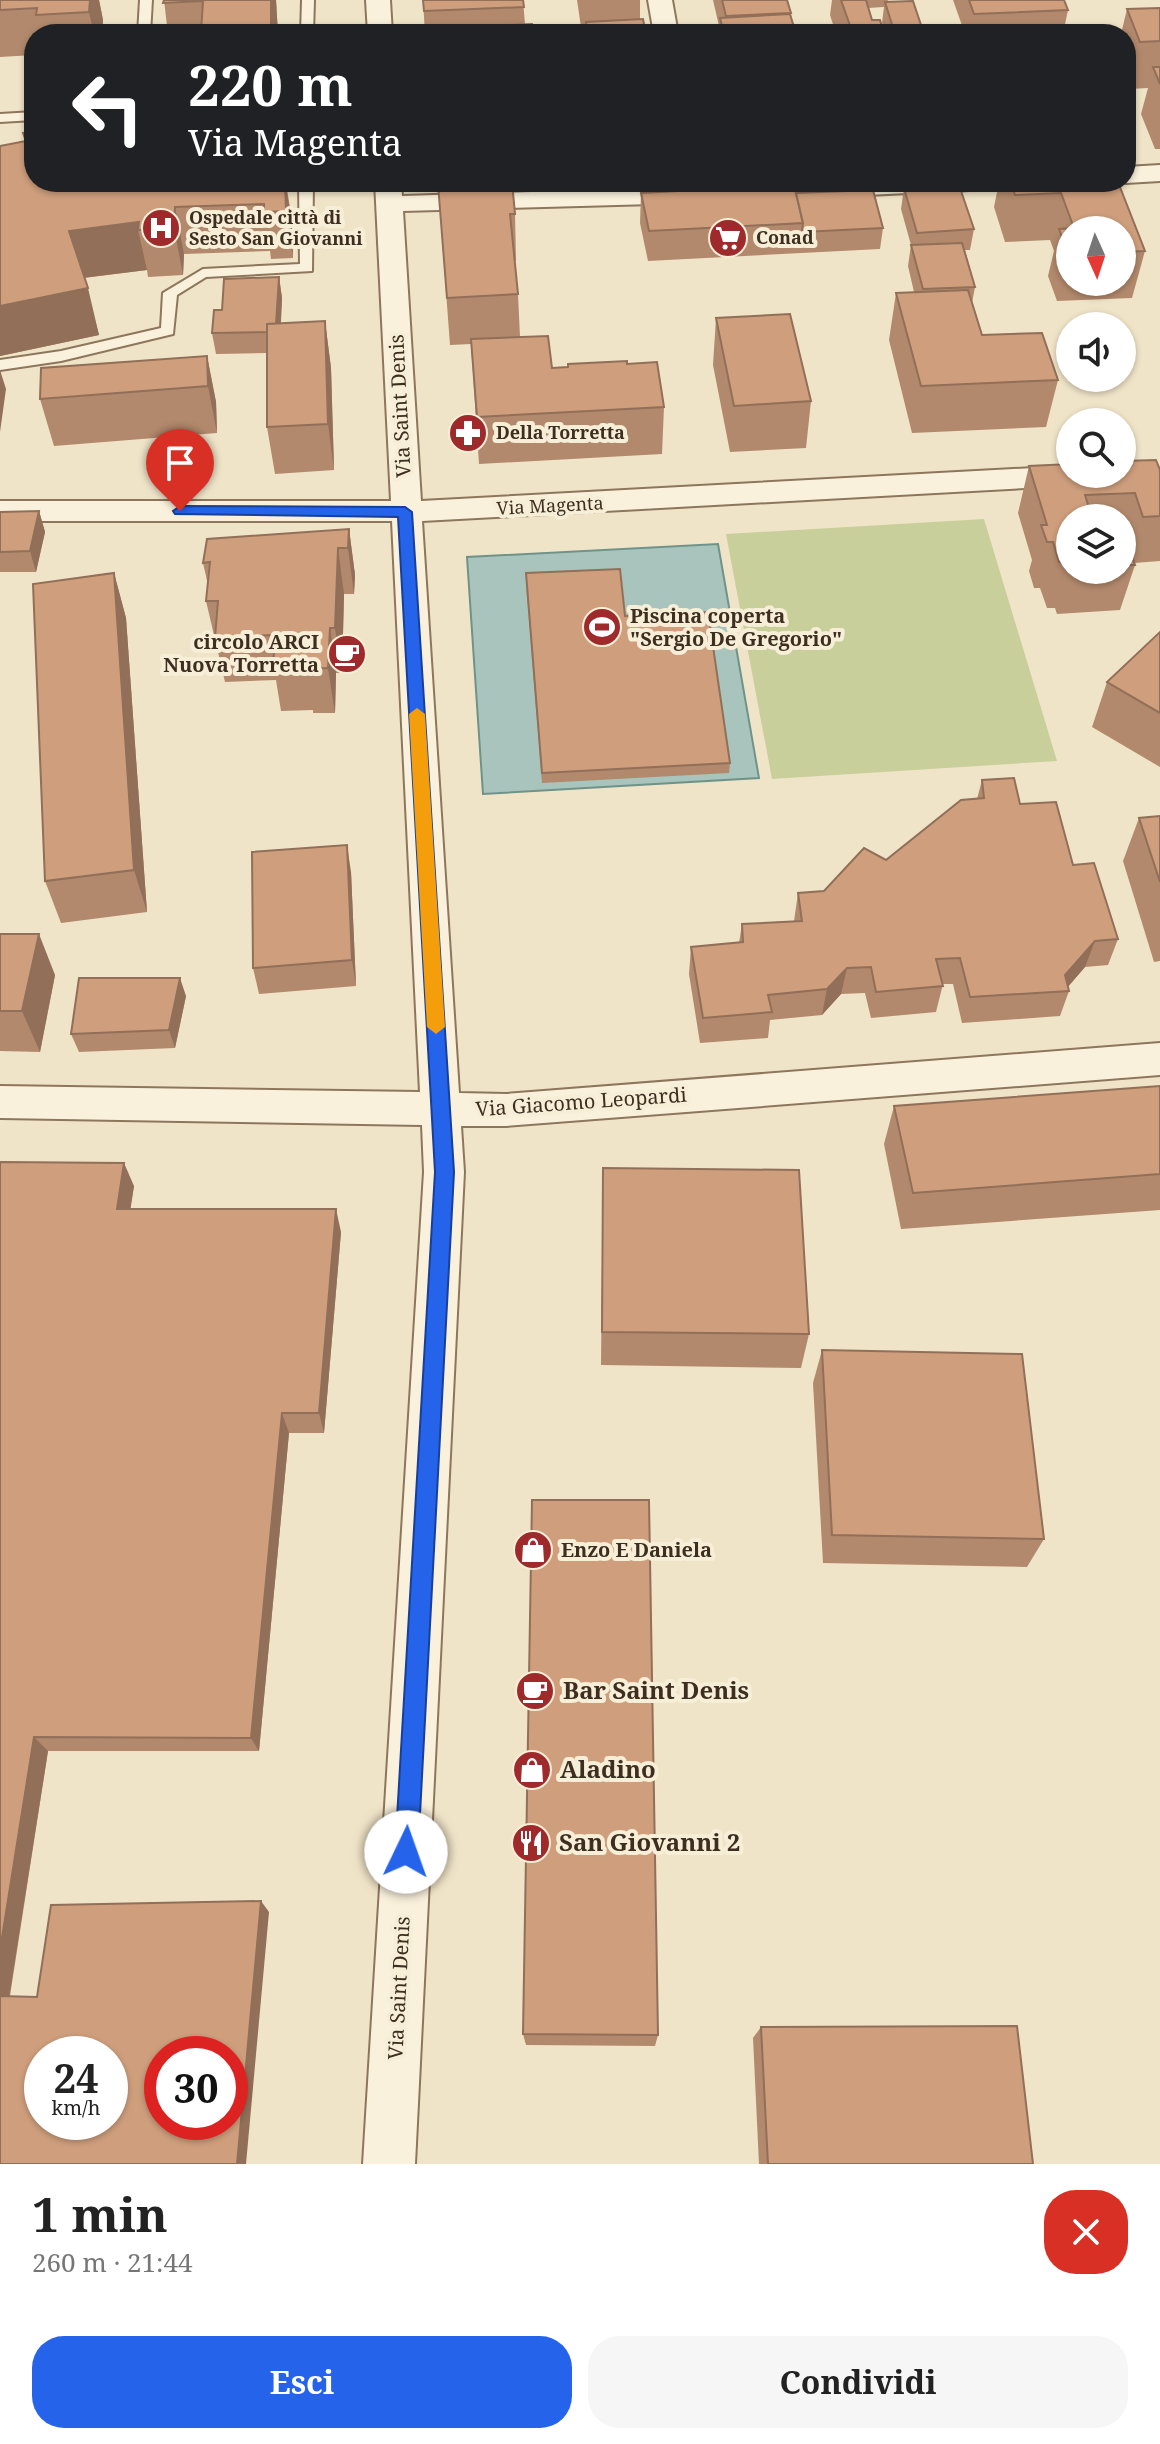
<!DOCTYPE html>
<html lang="it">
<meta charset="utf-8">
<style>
:root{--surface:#fff;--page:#f6f6f6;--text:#222;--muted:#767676;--accent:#2563eb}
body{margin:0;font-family:"Noto Serif",serif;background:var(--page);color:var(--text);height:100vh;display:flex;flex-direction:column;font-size:30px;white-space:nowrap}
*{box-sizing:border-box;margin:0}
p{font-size:26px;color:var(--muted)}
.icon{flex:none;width:44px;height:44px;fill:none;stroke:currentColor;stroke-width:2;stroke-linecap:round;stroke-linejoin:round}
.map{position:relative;height:2164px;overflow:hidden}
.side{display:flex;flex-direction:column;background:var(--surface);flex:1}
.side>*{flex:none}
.guide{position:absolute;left:24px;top:24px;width:1112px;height:168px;border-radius:32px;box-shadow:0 2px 6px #0004;background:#202124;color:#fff;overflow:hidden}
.needle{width:52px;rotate:177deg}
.fabs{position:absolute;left:1056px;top:216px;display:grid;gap:16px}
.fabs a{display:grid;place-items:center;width:80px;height:80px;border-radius:50%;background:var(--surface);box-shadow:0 2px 6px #0004;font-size:40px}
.speed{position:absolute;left:24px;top:2036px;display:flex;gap:16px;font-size:40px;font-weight:700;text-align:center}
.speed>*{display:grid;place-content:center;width:104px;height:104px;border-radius:50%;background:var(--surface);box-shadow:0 2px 6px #0004;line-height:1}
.speed small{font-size:20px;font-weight:400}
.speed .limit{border:12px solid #d22;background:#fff;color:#111}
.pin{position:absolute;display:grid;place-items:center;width:68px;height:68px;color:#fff;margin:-82px -34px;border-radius:50% 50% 50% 0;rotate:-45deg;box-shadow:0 0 8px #0007}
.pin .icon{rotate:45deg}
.me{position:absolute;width:88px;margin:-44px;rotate:3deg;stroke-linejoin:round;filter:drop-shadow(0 0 6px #0008)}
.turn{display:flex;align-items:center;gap:28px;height:168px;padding:0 32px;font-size:36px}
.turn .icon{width:104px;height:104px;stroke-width:2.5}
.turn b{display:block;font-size:56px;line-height:68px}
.round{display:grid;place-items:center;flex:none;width:84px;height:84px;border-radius:32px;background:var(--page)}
.overview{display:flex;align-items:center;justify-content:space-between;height:136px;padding:0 32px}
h1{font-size:48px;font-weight:700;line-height:60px}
.button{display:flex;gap:16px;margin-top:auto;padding:16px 32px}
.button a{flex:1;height:92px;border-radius:32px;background:var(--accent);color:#fff;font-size:32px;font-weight:700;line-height:92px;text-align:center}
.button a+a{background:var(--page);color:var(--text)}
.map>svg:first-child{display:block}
</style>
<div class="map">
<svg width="1160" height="2164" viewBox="0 0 1160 2164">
<rect width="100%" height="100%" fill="#f0e4c8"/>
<path fill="#c9cf9b" d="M984 519 1057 761 772 779 726 534Z"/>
<path fill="#a9c4bc" stroke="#6f938a" stroke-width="2" d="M718 544 759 778 483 794 467 557Z"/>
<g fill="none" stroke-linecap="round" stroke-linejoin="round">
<g stroke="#8d765c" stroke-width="4">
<g id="lane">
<path d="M140 0H152L150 34H138Z"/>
<path d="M302 0H314L313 34H301Z"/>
<path d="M34 112V120L0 122V114Z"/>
<path d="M299 182H313L312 271 206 277 177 295 173 334 61 361 0 370V360L61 351 161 328 163 293 203 269 300 264Z"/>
</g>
</g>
<g stroke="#8d765c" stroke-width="4">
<g id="street">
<path d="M366 0H390L392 34H368Z"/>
<path d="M648 0H672L678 34H654Z"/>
<path d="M1160 165V181L1126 183 1123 182H1126V167Z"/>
<path d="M375 182H401L402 196 690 187 699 189 703 195 699 201 690 203 403 211 421 501 1070 466V474H1115L1111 481 1100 484 422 521 459 1093 506 1094 1160 1043V1075L506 1126H461L464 1172 415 2164H363L424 1172 422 1125 0 1118V1086L420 1092 392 521H0V501H391Z"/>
<path d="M809 182H983L979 188 970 190 744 201 735 199 731 193 735 187 744 185Z"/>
</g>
</g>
<use href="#lane" fill="#faf1dc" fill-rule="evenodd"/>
<use href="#street" fill="#faf1dc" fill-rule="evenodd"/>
</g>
<g fill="#b2896c" fill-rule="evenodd">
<path d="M0 0H99L103 20 102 34H34V55L0 57Z"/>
<path d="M164 0H276L278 34H168Z"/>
<path d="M423 0H523L525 24 533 34H425Z"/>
<path d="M577 0H640V20L646 34H582Z"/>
<path d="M713 0H787L796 34H719V26Z"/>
<path d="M832 0H888L887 2 924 34H886L882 23 884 7 868 8 872 20 884 34H836L830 15Z"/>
<path d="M953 0H1064L1068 10 1063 34H965Z"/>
<path d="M1160 8V149H1155L1141 114 1148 88 1129 89 1126 82V34H1121L1127 9Z"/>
<path d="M34 130V182H286L292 221 293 258 271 259 270 251 184 254 183 275 148 277 147 270 84 278 99 335 0 356V146L25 141 23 133Z"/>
<path d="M999 182H1118L1145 251 1132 298 1057 301 1048 276 1054 251 1050 240 1005 242 994 207ZM1070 230H1122V282H1070Z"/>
<path d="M438 184 515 214 516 261H515L518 294 520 337 552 368 627 364 664 407 662 454 479 464 471 344 450 345Z"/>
<path d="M904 188 974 229 970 250H965L975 287 972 303 982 335 1058 380 1046 427 912 433 889 340 896 293 914 292 908 266 911 245 901 209Z"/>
<path d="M641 193H796L883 228 880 249 648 261 640 223Z"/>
<path d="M279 277 282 298 281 323 325 321 331 368 334 470 275 474 267 427V353L216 354 212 333 222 310Z"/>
<path d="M716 318 811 401 806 448 730 452 713 365Z"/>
<path d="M207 356 216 402 217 433 54 446 40 399Z"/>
<path d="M1029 466 1160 470V561L1134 563 1135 565 1120 610 1057 614 1055 608H1047L1040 588H1034L1029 571 1032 560 1018 513ZM1070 518H1122V570H1070Z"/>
<path d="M39 511 45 532 36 572H0V512Z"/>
<path d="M349 529 355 575 354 594H344L342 673H336L335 713H313V710L281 711 276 680 225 682 206 601 208 585 203 563Z"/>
<path d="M114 573 126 618 147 912 61 923 45 881Z"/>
<path d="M526 584 625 616 730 763 729 773 542 783Z"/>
<path d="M1160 632V767L1092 727 1107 682Z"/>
<path d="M982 780 1020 804 1073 865 1118 939 1108 965 1085 967 1068 987 1069 991 1060 1016 962 1023 953 984H943L936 1012 871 1018 865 993 841 994 822 1015 770 1020 768 1038 700 1043 689 974 691 947 739 943 742 924 794 921 798 893 824 891 886 860 977 799Z"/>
<path d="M1160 816V961L1154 962 1123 861 1139 818Z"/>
<path d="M351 872 356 986 259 994 253 968Z"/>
<path d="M0 934 55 975 40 1052 0 1051Z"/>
<path d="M186 996 175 1048 79 1052 71 1034Z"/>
<path d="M1160 1086V1210L901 1229 884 1144 894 1106Z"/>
<path d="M0 1162 134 1186 130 1209 341 1232 324 1433H289L259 1751H48L10 1996 37 1997 269 1912 0 2164Z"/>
<path d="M603 1168 809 1334 801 1368 601 1365Z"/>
<path d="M822 1350 1044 1539 1027 1567 823 1563 813 1383Z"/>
<path d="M761 2027 1033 2164H759L753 2038Z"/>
<path d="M523 2034 658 2035 655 2046 526 2045Z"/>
</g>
<g fill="#916f58">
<path d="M90 0H99L103 20 102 34H94L89 12Z"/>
<path d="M271 0H276L278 34H271Z"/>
<path d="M285 182 292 221 293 258 286 211Z"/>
<path d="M175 207 184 254 183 275 174 228Z"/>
<path d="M139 222 138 230 147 270 81 278 69 231Z"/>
<path d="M279 277 282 298 279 352 276 331Z"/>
<path d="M88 288 99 335 0 356V306Z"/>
<path d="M325 321 331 368 334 470 328 424Z"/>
<path d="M207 356 216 402 217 433 208 386Z"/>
<path d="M0 370 6 389 0 432Z"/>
<path d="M39 511 45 532 36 572 30 551Z"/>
<path d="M349 529 355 575 354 594 348 548Z"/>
<path d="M338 548 344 594 342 673 335 628Z"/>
<path d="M114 573 126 618 147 912 134 870Z"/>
<path d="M330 628 336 673 335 713 328 668Z"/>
<path d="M347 845 351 872 356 986 352 960Z"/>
<path d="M39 934 55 975 40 1052 22 1011Z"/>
<path d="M1095 941 1085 967 1064 991 1065 975Z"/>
<path d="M847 968 841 994 822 1015 827 989Z"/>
<path d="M180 978 186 996 175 1048 169 1030Z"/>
<path d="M124 1163 134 1186 127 1232 117 1209Z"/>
<path d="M336 1209 341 1232 324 1433 319 1413Z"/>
<path d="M282 1413 289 1433 259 1751 251 1738Z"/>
<path d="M34 1737 48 1751 8 2004 0 1999V1950Z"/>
<path d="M261 1901 269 1912 246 2164H237Z"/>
</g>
<g fill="#cf9f7d" stroke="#916f58" stroke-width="2" fill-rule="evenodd">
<path d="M0 0H90L89 12 36 15 37 8 0 10Z"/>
<path d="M164 0H271V34H168L201 32 203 1 163 3Z"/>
<path d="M423 0H523L524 7 424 11Z"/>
<path d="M722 0H787L791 13 726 16Z"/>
<path d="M841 0H866L872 20H880L884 34H853Z"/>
<path d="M969 0H1064L1068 10 974 14Z"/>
<path d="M913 1 924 34H895L885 2Z"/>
<path d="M1160 8V41L1140 42 1127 9Z"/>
<path d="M790 14 796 34H724L720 18Z"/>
<path d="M643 19 646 34H588L586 22Z"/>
<path d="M532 24 533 34H430V28Z"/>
<path d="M1153 67H1160V84Z"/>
<path d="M34 130V182H285L286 211 264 212V204L175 207 174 228 138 230 139 222 69 231 88 288 0 306V146L26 141 23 133Z"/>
<path d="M471 182H512L515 214H510L518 294 447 298 438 184Z"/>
<path d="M1011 182H1118L1145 251 1122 252V230H1070V254H1068L1059 229 1074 228 1061 193 1015 195Z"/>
<path d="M794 185 803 223 649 231 641 193Z"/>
<path d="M959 185 974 229 917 233 904 188Z"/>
<path d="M873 190 883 228 802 232 803 223 796 193Z"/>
<path d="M962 243 975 287 923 289 911 245Z"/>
<path d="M279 277 276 324H267V332L212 333 214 310H222L224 279Z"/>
<path d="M968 290 982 335 1042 333 1058 380 921 386 896 293Z"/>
<path d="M790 314 811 401 734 406 716 318Z"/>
<path d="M325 321 328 424 267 427V324Z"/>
<path d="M548 336 552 368 568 367V364L627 361V364L657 362 664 407 477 417 471 339Z"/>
<path d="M207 356 208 386 40 399 41 368Z"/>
<path d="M1156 460 1160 470V516L1143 517 1135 493 1085 495 1092 518H1070V567L1068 562H1059L1053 542H1047L1041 525H1047L1029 466 1070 464V474H1122V461Z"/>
<path d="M39 511 30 551 0 552V512Z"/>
<path d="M349 529 348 548H338L335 628H330L328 668 306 669V665L273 666 275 635 215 637 218 601H206L210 562 203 563 207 539Z"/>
<path d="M1122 534H1124L1135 565H1122Z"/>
<path d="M620 569 625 616 708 612 730 763 542 773 526 573Z"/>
<path d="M114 573 134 870 45 881 33 584Z"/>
<path d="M1160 632V713L1107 682Z"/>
<path d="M1014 778 1020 804 1056 802 1073 865 1094 863 1118 939 1095 941 1065 975 1069 991 970 997 960 958 936 959 943 986 876 992 871 967 847 968 827 989 768 995 772 1012 703 1018 691 947 743 942 742 924 802 921 798 893 824 891 864 848 886 860 961 800 984 798 982 780Z"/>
<path d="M1160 816V882L1139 818Z"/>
<path d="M347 845 352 960 253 968 252 852Z"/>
<path d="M0 934H39L22 1011H0Z"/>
<path d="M79 978H180L169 1030 71 1034Z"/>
<path d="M1160 1086V1174L913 1193 894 1106Z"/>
<path d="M0 1162 124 1163 117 1209H336L319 1413H282L251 1738 34 1737 0 1950Z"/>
<path d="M603 1168 799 1170 809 1334 602 1332Z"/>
<path d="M822 1350 1022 1354 1044 1539 832 1535Z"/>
<path d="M532 1500H649L658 2035 523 2034Z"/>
<path d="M261 1901 237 2164H0V1996L37 1997 51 1905ZM42 2054H110V2122H42ZM162 2054H230V2122H162Z"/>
<path d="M1017 2026 1033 2164H768L761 2027Z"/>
</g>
<path fill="#2563eb" stroke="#184099" stroke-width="2" d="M180 506 405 507 412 512 454 1172 418 1852 415 1860 406 1863 398 1860 395 1852 435 1172 398 517 175 514 173 511Z"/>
<path fill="#f59e0b" d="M417 708 425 714 445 1027 436 1034 427 1027 409 714Z"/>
<defs>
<g id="hospital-disc" transform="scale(2)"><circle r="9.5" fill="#9e2a2b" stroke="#f7eed8"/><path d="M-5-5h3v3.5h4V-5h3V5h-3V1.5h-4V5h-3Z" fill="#fff"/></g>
<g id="supermarket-disc" transform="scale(2)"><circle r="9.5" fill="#9e2a2b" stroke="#f7eed8"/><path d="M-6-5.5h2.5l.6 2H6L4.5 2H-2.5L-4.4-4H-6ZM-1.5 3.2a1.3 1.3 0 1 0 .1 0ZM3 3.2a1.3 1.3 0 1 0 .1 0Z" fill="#fff"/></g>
<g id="pharmacy-disc" transform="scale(2)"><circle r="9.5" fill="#9e2a2b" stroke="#f7eed8"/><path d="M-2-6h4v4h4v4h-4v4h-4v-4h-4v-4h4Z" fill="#fff"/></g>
<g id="stadium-disc" transform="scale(2)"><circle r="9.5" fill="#9e2a2b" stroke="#f7eed8"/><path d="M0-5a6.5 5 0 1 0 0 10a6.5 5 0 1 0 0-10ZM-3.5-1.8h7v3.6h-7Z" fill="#fff"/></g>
<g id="cafe-disc" transform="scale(2)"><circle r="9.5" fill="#9e2a2b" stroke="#f7eed8"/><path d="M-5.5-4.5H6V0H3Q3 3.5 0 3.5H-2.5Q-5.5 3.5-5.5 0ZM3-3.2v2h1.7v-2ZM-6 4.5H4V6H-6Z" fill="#fff"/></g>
<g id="shop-disc" transform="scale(2)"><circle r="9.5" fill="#9e2a2b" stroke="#f7eed8"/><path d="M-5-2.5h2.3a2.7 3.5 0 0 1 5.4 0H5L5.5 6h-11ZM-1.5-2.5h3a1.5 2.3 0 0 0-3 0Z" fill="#fff"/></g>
<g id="restaurant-disc" transform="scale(2)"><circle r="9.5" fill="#9e2a2b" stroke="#f7eed8"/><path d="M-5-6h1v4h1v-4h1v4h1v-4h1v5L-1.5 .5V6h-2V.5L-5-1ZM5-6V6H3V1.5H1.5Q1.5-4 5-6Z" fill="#fff"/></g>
</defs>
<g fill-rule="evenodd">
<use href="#hospital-disc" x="161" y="228"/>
<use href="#supermarket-disc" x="728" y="238"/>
<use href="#pharmacy-disc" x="468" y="433"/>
<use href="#stadium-disc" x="602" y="627"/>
<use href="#cafe-disc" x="347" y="654"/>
<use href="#shop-disc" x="533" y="1550"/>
<use href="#cafe-disc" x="535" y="1691"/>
<use href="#shop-disc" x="532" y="1770"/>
<use href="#restaurant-disc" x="531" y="1843"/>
</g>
<g text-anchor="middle" stroke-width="8" stroke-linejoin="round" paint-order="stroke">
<g font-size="18" font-weight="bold" fill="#3d2e20" stroke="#f7eed8" text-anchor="start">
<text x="189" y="224">Ospedale città di<tspan x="189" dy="21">Sesto San Giovanni</tspan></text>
<text x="756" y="244">Conad</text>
<text x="496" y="439">Della Torretta</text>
</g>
<g font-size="18" fill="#3d2e20" stroke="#f7eed8">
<text transform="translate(550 506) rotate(-3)" y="6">Via Magenta</text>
</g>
<g font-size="20" fill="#3d2e20" stroke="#f7eed8">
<text transform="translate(400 406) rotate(-93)" y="7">Via Saint Denis</text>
<text transform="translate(581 1102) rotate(-4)" y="7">Via Giacomo Leopardi</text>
<text transform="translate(399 1988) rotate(-87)" y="7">Via Saint Denis</text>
</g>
<g font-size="20" font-weight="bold" fill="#3d2e20" stroke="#f7eed8" text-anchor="start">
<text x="630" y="623">Piscina coperta<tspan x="630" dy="23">"Sergio De Gregorio"</tspan></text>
<text x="319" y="649" text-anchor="end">circolo ARCI<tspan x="319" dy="23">Nuova Torretta</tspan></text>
<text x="561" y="1557">Enzo E Daniela</text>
</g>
<g font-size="24" font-weight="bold" fill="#3d2e20" stroke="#f7eed8" text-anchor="start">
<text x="563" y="1699">Bar Saint Denis</text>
<text x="560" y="1778">Aladino</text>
<text x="559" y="1851">San Giovanni 2</text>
</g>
</g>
</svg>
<div class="fabs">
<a><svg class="needle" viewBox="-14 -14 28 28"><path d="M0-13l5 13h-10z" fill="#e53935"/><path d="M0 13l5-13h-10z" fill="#767676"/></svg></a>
<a><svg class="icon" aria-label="sound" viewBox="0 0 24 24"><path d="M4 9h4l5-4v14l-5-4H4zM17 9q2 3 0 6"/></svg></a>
<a><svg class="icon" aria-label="search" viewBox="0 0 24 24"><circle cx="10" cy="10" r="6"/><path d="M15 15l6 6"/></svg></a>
<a><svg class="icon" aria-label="layers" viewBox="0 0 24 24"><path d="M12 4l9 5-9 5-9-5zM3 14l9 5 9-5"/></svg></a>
</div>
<div class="speed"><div>24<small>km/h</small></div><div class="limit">30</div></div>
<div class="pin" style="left:180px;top:511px;background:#d93025"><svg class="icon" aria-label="arrive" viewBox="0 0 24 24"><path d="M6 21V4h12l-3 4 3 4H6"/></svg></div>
<svg class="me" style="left:406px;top:1852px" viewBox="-20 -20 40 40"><circle r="19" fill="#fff"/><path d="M0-13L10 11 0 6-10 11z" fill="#2563eb"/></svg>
<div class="guide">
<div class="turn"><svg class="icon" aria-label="left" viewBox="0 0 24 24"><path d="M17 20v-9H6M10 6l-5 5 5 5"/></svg><div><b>220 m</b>Via Magenta</div></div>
</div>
</div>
<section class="side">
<div class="overview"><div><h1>1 min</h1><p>260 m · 21:44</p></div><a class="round" style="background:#d93025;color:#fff"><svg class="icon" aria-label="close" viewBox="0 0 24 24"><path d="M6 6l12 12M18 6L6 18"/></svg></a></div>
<div class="button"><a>Esci</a><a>Condividi</a></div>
</section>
